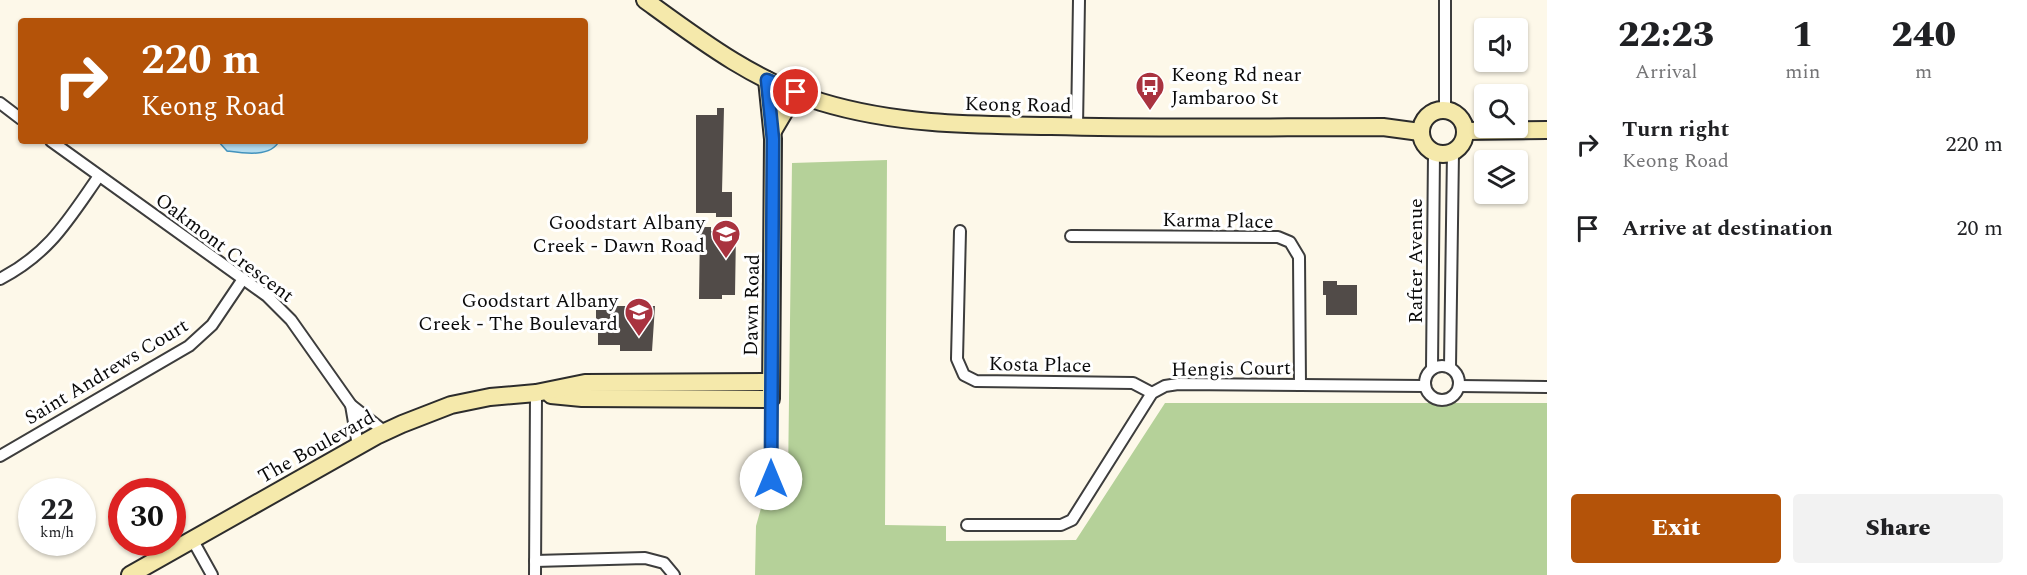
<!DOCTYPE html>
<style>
:root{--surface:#fff;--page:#f2f2f2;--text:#202124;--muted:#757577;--accent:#b45309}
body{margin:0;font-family:Spectral,serif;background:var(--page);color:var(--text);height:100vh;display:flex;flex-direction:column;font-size:22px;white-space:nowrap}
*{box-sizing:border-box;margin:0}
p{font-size:20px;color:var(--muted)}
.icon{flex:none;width:33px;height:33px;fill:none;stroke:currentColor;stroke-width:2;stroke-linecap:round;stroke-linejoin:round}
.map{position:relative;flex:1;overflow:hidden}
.side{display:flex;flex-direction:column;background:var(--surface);width:480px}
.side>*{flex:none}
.hud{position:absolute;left:18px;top:18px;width:570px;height:126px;border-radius:6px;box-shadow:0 2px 4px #0004;background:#b45309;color:#fff;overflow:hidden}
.controls{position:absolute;left:1474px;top:18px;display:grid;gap:12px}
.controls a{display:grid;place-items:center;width:54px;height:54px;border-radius:6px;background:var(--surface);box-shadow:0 2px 4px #0004;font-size:30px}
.speed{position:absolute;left:18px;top:478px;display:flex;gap:12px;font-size:30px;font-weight:700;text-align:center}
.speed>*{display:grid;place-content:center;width:78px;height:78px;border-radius:50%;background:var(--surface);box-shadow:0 2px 4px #0004;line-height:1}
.speed small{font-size:15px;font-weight:400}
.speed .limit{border:9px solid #d22;background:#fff;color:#111}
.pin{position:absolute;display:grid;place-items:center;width:51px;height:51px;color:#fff;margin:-26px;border:3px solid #fff;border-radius:50%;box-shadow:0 2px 6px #0007}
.me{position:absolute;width:66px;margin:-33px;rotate:0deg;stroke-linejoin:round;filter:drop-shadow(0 0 4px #0008)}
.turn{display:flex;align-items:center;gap:21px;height:126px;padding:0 24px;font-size:27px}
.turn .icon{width:78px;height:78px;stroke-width:2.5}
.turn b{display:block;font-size:42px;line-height:51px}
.eta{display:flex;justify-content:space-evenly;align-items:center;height:102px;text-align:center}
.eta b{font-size:36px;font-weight:800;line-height:42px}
.cta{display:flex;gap:12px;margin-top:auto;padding:12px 24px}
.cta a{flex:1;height:69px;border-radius:6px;background:var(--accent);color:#fff;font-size:24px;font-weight:800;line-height:69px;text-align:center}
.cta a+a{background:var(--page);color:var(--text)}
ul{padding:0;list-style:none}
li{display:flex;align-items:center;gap:18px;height:84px;padding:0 24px}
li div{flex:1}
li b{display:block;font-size:22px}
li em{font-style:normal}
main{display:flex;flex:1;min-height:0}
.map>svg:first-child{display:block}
</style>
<main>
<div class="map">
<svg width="1547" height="575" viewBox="0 0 1547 575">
<rect width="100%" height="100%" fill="#fdf8e9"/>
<path fill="#b5d199" d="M887 160 885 525 946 526V541L1076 540 1165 403H1547V575H755L756 526 765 494 786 485 788 479 792 163Z"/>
<path fill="#b4dcee" stroke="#4393bd" stroke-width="1.5" d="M218 141H279C271 158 242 153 227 151Z"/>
<g fill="#514b48">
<path d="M717 108H724L722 192H732V217H716V213H696V115H717Z"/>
<path d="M700 227H711V231H736L735 295H722V299H699Z"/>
<path d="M1323 281H1337V285H1357V315H1326V295H1323Z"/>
<path d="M596 306H655L652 351H620V345H598V329H596Z"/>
</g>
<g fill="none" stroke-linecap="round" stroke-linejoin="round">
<g stroke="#3d3d3d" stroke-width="14">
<g id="street">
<path d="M0 103 21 119"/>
<path d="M1445 110V0"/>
<path d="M1077 127 1079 0"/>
<path d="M51 141 267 296 291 320 351 405 385 432"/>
<path d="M960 231 957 359 964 375 976 381 1133 383 1152 393"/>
<path d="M1071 236 1278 237 1290 242 1299 257 1300 385"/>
<path d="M0 279C50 253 68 220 99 176"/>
<circle cx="1442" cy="383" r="17"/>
<path d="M1450 367 1453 152"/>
<path d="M1432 369 1434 153"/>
<path d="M1459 386 1547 387"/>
<path d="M351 405 358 446"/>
<path d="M0 456 189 346 212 325 243 279"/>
<path d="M771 479V399"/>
<path d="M967 525H1061L1072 520 1152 393 1165 386 1178 384 1424 386"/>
<path d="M192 539 212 575"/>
<path d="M535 561 645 558 664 563 674 575"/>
<path d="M535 575 536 393"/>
</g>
</g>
<g stroke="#2c2c2c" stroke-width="20">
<g id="secondary">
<path d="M645 0C700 40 754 81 821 102 897 125 972 125 1051 126 1161 129 1272 127 1383 127L1420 132"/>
<circle cx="1443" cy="132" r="22"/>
<path d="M773 131 796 92"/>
<path d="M1465 131 1547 130"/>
<path d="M551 395 582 398 771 399 773 139 767 80"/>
<path d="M130 575 376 436 402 424 451 405 490 397 536 393 585 383 771 382"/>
</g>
</g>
<use href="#street" stroke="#fff" stroke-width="10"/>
<use href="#secondary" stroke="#f5e9ab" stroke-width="16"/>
</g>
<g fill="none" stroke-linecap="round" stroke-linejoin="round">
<g stroke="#114b97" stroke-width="15">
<path id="route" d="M771 479 773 139 767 80 796 92"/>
</g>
<use href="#route" stroke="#1a73e8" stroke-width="10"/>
</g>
<defs>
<g id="bus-pin" transform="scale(1.5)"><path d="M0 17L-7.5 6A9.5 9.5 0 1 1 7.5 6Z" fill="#a9333f" stroke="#fff"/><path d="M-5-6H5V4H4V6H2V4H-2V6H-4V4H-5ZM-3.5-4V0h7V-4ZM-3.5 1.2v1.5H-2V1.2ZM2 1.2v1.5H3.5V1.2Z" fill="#fff"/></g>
<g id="school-pin" transform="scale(1.5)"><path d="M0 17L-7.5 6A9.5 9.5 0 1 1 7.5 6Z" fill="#a9333f" stroke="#fff"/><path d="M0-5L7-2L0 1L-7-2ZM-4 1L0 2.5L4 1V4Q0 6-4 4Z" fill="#fff"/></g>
</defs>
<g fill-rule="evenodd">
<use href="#bus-pin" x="1150" y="86"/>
<use href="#school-pin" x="726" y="234"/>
<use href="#school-pin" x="639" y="312"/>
</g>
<g text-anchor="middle" stroke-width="6" stroke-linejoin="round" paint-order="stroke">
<g font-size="20" fill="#0a0a0a" stroke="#fff" text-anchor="end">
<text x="1171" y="81" text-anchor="start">Keong Rd near<tspan x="1171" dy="23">Jambaroo St</tspan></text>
<text x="705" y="229">Goodstart Albany<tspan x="705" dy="23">Creek - Dawn Road</tspan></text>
<text x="618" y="307">Goodstart Albany<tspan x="618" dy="23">Creek - The Boulevard</tspan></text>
</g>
<g font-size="20" fill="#0a0a0a" stroke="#fff">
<text transform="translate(1018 104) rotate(1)" y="7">Keong Road</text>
<text transform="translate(1218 220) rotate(1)" y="7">Karma Place</text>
<text transform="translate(225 247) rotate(37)" y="7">Oakmont Crescent</text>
<text transform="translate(1415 261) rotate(-90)" y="7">Rafter Avenue</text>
<text transform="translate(751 305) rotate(-89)" y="7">Dawn Road</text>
<text transform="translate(1040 364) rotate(1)" y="7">Kosta Place</text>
<text transform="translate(1231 368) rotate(-1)" y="7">Hengis Court</text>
<text transform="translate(106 371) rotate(-31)" y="7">Saint Andrews Court</text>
<text transform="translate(316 446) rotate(-29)" y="7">The Boulevard</text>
</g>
</g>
</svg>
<div class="controls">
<a><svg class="icon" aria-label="sound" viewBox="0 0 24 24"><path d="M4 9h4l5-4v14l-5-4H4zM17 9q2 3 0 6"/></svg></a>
<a><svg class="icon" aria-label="search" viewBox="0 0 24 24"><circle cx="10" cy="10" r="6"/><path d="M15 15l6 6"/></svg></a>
<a><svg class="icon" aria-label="layers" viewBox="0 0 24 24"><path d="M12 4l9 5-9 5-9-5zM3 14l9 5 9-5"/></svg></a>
</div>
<div class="speed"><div>22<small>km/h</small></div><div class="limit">30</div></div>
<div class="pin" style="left:796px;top:92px;background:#d93025"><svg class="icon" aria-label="arrive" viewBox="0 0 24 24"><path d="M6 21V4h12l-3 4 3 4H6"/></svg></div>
<svg class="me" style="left:771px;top:479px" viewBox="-20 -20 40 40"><circle r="19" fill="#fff"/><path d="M0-13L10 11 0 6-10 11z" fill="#1a73e8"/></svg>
<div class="hud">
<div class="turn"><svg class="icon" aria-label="right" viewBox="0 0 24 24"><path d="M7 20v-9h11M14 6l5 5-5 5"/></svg><div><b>220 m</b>Keong Road</div></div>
</div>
</div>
<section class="side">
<div class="eta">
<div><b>22:23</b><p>Arrival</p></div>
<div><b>1</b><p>min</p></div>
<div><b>240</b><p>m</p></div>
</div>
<ul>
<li><svg class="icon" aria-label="right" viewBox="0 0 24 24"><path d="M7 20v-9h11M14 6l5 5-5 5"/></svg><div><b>Turn right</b><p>Keong Road</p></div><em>220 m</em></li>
<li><svg class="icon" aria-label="arrive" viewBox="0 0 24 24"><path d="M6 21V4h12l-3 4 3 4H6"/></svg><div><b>Arrive at destination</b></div><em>20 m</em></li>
</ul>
<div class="cta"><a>Exit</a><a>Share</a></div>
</section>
</main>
